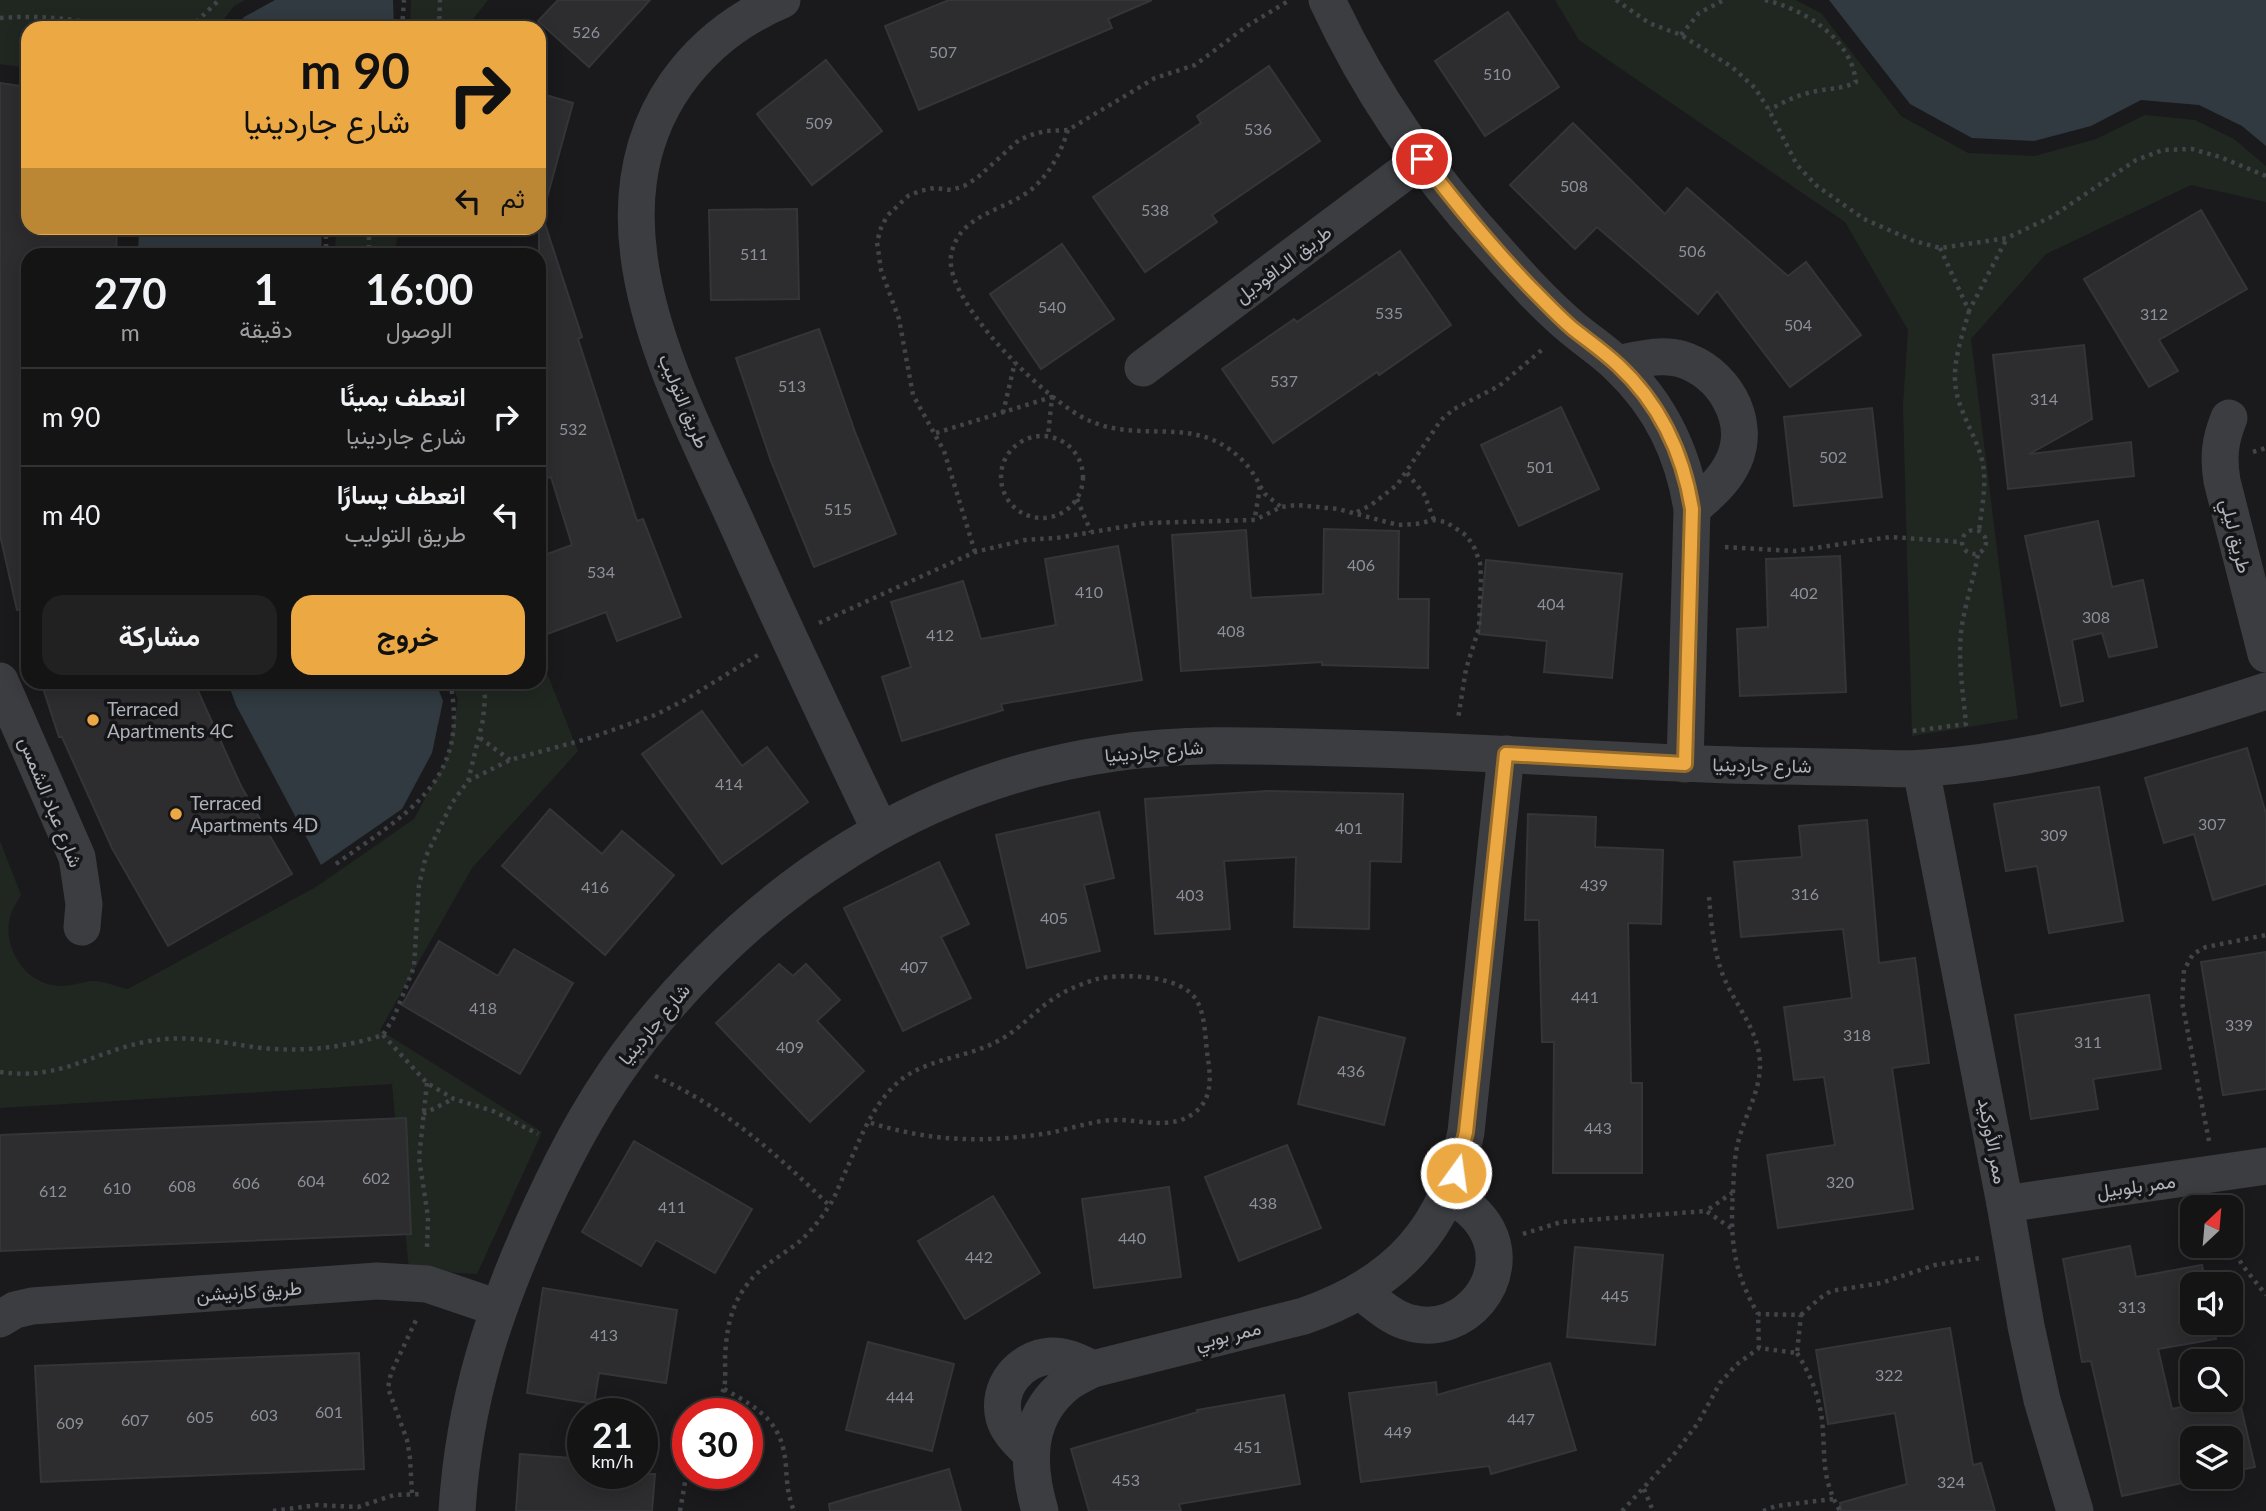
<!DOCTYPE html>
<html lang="ar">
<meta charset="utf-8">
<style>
:root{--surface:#141415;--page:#212122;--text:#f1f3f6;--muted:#9d9ea0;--line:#333334;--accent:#eca943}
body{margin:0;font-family:Lato,Vazirmatn,sans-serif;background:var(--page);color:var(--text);direction:rtl;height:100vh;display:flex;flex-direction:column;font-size:26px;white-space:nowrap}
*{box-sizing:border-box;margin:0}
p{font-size:23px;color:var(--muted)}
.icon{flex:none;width:38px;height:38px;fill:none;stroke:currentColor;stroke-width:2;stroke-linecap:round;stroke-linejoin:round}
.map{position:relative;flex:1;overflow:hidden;direction:ltr}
.sheet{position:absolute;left:21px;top:248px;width:525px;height:441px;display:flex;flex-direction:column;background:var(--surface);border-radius:21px;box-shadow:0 4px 18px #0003,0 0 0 2px var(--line);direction:rtl}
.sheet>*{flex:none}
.guide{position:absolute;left:21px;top:21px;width:525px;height:214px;border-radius:21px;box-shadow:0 4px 18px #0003,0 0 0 2px var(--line);direction:rtl;background:#eca943;color:#111;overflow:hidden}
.needle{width:46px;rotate:26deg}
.fabs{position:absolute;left:2180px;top:1195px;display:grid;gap:14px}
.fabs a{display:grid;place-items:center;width:63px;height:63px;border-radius:14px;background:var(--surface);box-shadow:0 4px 18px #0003,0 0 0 2px var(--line);font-size:35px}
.speed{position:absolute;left:567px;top:1398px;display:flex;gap:14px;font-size:35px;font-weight:700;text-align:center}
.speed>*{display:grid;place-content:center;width:91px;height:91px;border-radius:50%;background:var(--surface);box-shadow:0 4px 18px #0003,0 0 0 2px var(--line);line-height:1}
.speed small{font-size:18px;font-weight:400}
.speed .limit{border:10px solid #d22;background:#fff;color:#111}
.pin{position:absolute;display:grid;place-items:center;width:60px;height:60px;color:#fff;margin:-30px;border:4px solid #fff;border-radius:50%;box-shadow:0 2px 7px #0007}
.me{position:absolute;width:77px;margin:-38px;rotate:14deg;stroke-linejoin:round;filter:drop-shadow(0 0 5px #0008)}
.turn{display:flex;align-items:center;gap:24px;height:147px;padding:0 21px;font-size:32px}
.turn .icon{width:91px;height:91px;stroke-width:2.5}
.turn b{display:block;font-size:49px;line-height:60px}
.then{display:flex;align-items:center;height:66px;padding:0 21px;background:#0003;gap:14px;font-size:26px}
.eta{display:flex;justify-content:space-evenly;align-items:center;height:119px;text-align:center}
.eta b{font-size:42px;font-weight:700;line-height:49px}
.action{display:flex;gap:14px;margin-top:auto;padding:14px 21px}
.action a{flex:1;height:80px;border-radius:21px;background:var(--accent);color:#111;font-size:28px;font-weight:700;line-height:80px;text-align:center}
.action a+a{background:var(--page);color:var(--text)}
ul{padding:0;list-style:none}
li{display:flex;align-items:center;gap:21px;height:98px;padding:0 21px;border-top:2px solid var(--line)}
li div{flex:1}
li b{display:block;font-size:26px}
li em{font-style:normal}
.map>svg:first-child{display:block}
</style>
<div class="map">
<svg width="2266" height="1511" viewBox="0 0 2266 1511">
<rect width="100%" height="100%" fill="#1a1a1c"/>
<g fill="#202721">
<path d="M0 0H245L234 6 217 28H28V68L0 64Z"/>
<path d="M411 0H488L466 28H410Z"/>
<path d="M1555 0H1795L1821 13 1901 116 1968 153 2035 156 2096 139 2145 115 2195 120 2234 139 2266 166V202L2191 185 2046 254 1971 339 2018 719 1912 736 1903 405 1908 330 1845 222 1579 40Z"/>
<path d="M336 228H399L394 255H335Z"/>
<path d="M539 653 578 751 472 868 380 1030 542 1132 477 1274 409 1270 392 1084 0 1108V841L21 895C18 901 13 907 11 914 1 943 22 981 53 985 68 988 77 983 91 981 102 980 117 987 128 989L316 887 414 819 447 758 458 700 452 683 539 682Z"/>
</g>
<g fill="#303a40">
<path d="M275 0H393L394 28H236L244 17Z"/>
<path d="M1829 0H2266V146L2242 126 2199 105 2141 100 2091 126 2034 141 1972 138 1910 104Z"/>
<path d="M139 228H322L321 255H138Z"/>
<path d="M228 683H436L443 701 432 753 402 809 321 865 236 705Z"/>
</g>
<g fill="#2d2d30" stroke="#343538" stroke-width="2">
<path d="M558 0H650L589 67 538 21Z"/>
<path d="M949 0H1152L1108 19 1112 28 919 110 885 26Z"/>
<path d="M1508 12 1559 87 1485 136 1435 61Z"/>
<path d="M826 60 882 131 812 185 757 114Z"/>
<path d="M1269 66 1320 141 1212 215 1217 222 1145 272 1093 197 1201 123 1197 116Z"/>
<path d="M0 83 28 87V228H117L116 256H28V609L17 610 0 535Z"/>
<path d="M539 93 573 103 547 198 539 197Z"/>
<path d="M1573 123 1665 214 1687 188 1788 276 1806 262 1861 335 1790 387 1717 291 1698 314 1597 227 1575 249 1510 185Z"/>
<path d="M797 209 799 299 711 300 709 210Z"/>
<path d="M2201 210 2247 289 2159 340 2178 371 2149 387 2084 279Z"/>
<path d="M544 221 582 337 578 339 637 521 643 519 681 617 617 641 606 612 539 637V557L572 545 551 477 539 480V222Z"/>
<path d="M1062 244 1114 319 1041 369 990 294Z"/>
<path d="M1400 251 1451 325 1379 375 1377 372 1273 443 1222 369 1294 319 1297 322Z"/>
<path d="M819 329 855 432 896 534 814 567 771 461 736 358Z"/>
<path d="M2084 345 2092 419 2029 454 2131 442 2134 476 2008 489 1993 355Z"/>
<path d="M1561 407 1599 489 1519 526 1481 445Z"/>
<path d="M1872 408 1882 497 1794 506 1784 417Z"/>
<path d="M2098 521 2112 587 2143 580 2157 647 2109 657 2102 633 2072 640 2083 701 2061 706 2025 536Z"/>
<path d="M1324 529 1399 531 1398 599H1429L1428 668 1322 665V662L1181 671 1172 535 1246 530 1251 598 1323 594Z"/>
<path d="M1118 546 1142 680 1001 704 1003 710 902 741 882 677 911 667 891 602 963 581 981 639 1056 625 1045 559Z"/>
<path d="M1840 556 1846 692 1740 696 1737 629 1768 627 1766 559Z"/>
<path d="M1486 560 1622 574 1612 678 1544 672 1547 641 1479 634Z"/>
<path d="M41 682H194L241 786 292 874 168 946 112 848 62 737H59Z"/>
<path d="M702 711 742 766 767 747 808 802 722 864 642 754Z"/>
<path d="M2247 748 2266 814V884L2213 900 2194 834 2164 843 2145 778Z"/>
<path d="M2099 787 2123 921 2049 933 2037 866 2006 871 1994 804Z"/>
<path d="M1267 791 1403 794 1401 862 1370 861 1369 929 1294 927 1296 857 1224 861 1230 929 1155 934 1145 799Z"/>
<path d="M550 809 602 854 622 831 674 875 605 955 502 866Z"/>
<path d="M1099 812 1114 878 1084 885 1100 951 1027 968 996 835Z"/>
<path d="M1528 814 1596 817 1595 847 1663 850 1661 924 1628 923 1631 1083H1642V1173H1553L1554 1042H1542L1539 920H1525Z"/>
<path d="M1867 820 1879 963 1915 958 1929 1063 1892 1068 1913 1209 1778 1228 1767 1155 1835 1145 1824 1077 1794 1080 1784 1007 1852 998 1843 929 1741 937 1734 862 1802 857 1799 826Z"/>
<path d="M939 862 969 924 941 937 971 998 903 1031 844 908Z"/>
<path d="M439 941 498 976 514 949 573 983 520 1074 402 1005Z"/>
<path d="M2266 952V1089L2223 1095 2201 962Z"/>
<path d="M779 964 793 976 806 964 840 1000 817 1021 864 1071 810 1122 716 1023Z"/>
<path d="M2149 995 2161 1069 2093 1079 2098 1109 2031 1119 2015 1015Z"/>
<path d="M1319 1017 1405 1038 1384 1125 1298 1104Z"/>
<path d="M406 1118 411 1234 0 1251V1135Z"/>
<path d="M634 1141 752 1209 715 1273 656 1240 641 1266 582 1232Z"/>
<path d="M1287 1145 1321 1228 1239 1261 1205 1177Z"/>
<path d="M1169 1187 1181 1277 1094 1288 1082 1199Z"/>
<path d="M993 1196 1040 1273 965 1319 918 1241Z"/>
<path d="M2130 1246 2136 1277 2202 1265 2206 1284H2193V1323H2213L2216 1339 2158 1349 2172 1409 2212 1400H2231V1396L2238 1394 2255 1467 2231 1472V1438H2193V1477H2210L2122 1496 2091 1361 2082 1362 2063 1259Z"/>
<path d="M1575 1247 1663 1255 1655 1345 1567 1337Z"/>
<path d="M543 1288 677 1310 666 1383 599 1373 594 1404 527 1393Z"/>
<path d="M1950 1328 1973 1465 1981 1463 1995 1511H1841L1840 1503 1907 1484 1895 1413 1828 1424 1816 1350Z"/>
<path d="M868 1342 954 1364 932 1451 846 1430Z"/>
<path d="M359 1353 364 1469 41 1482 35 1366Z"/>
<path d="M1550 1363 1576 1450 1491 1474 1489 1466 1361 1482 1349 1393 1436 1382 1437 1395Z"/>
<path d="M1284 1395 1300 1484 1179 1504 1181 1511H1089L1071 1449 1198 1412 1197 1410Z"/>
<path d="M520 1454 583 1459V1474H655L652 1511H516Z"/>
<path d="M949 1469 961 1511H830L829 1504Z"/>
</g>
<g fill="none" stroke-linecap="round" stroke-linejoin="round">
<g stroke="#414448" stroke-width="4.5" stroke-dasharray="3.5 5" stroke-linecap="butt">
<path d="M1616 0 1649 23 1681 35 1732 67 1755 88 1769 110 1797 165 1817 186 1864 219 1914 241 1940 248 2007 238 2053 216 2136 160 2163 150 2192 149 2220 157 2266 176"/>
<path d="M1765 0C1804 9 1851 38 1856 82 1843 89 1832 88 1817 91 1800 94 1785 101 1769 110"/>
<path d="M0 18C39 15 74 18 112 28"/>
<path d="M190 28 219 0"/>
<path d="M402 28 404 0"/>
<path d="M439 28 440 0"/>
<path d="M1681 35 1699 13 1724 0"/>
<path d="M1068 130C1061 152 1051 172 1033 188 1005 212 958 213 951 256 944 302 1049 404 1090 421 1143 444 1194 414 1240 458 1247 464 1255 475 1259 484 1261 489 1255 511 1255 520"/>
<path d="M369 228V256"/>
<path d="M1940 248 1969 311 2007 238"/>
<path d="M326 256V228"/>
<path d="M1969 311C1963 333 1954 357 1955 380 1956 407 1973 430 1981 456 1988 480 1982 506 1979 531"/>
<path d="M1003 413 1015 362"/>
<path d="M936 433 1052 397 1048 436"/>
<circle cx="1042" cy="477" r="41"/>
<path d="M2253 452 2266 448"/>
<path d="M1407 473 1424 494 1434 520"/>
<path d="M1260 486 1265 494 1281 507"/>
<path d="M1077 499 1091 532"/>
<path d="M1357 512 1371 505 1397 485 1441 420 1454 409 1499 386 1544 348"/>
<circle cx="1974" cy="542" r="12"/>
<path d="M1725 547 1794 551 1890 537 1962 542"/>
<path d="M975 552 944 451 913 395 899 319 881 270 877 242 881 228 887 216 908 196 920 191 934 188 951 190 964 186 977 178 1019 140 1031 135 1045 131 1068 130 1155 78 1195 65 1247 26 1290 0"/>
<path d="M819 623 975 552 1025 540 1057 538 1146 523 1255 520 1281 507 1297 505 1338 509 1398 525 1416 524 1434 520 1446 522 1467 536 1475 549 1480 563 1481 577 1479 628 1466 669 1458 719"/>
<path d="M1913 731 1966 724C1963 691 1957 658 1962 625 1966 601 1974 578 1978 554"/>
<path d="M480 738 510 760"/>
<path d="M468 781 510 760 590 738 655 715 685 700 758 655"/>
<path d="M336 864C405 814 471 782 450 682"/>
<path d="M1709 897C1711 922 1713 946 1721 970 1732 1002 1758 1027 1760 1062 1761 1090 1746 1112 1739 1139 1734 1156 1734 1174 1733 1191 1730 1240 1733 1271 1758 1314"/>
<path d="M383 1035 427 1083 454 1099 493 1111 538 1134"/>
<path d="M0 1072C63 1081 93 1051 150 1041 189 1034 223 1043 261 1048 303 1052 343 1048 383 1035L394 1017 414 967 419 885 426 856 452 803 468 781 483 720 485 698 483 682"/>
<path d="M655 1076C727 1109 773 1151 830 1206"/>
<path d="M427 1083 419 1158 428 1217 427 1249"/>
<path d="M423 1114 453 1099"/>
<path d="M2209 1141 2182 1002 2184 970 2193 954 2206 947 2266 935"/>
<path d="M1731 1228 1706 1211 1732 1193"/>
<path d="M1523 1234 1561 1222 1706 1211"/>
<path d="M2231 1246 2243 1266 2266 1295"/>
<path d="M1801 1315 1820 1298 1831 1291 1881 1283 1935 1265 1980 1258"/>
<path d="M1797 1353C1810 1374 1819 1395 1822 1420 1826 1457 1820 1476 1840 1511"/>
<path d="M724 1389C760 1409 783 1422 786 1467 787 1484 788 1496 794 1511"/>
<path d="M709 1414C713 1406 721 1397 724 1388 726 1380 725 1368 725 1359 726 1333 730 1307 746 1286 760 1266 782 1256 800 1241 810 1232 820 1220 827 1209 834 1200 838 1188 843 1177 858 1145 869 1110 895 1085 923 1058 965 1059 998 1041 1021 1029 1037 1008 1059 995 1071 988 1084 983 1097 979 1123 973 1183 975 1197 1001 1206 1017 1205 1041 1208 1059 1211 1079 1212 1100 1194 1113 1170 1131 1140 1119 1113 1120 1092 1121 1070 1129 1049 1133 985 1143 931 1142 868 1122"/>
<path d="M1644 1489 1653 1511"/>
<path d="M412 1493 410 1458 407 1440 388 1388 391 1373 418 1316"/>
<path d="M273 1511 317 1505 358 1507 394 1495 423 1494"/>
<path d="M680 1511 688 1465"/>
<path d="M1622 1511 1672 1457 1698 1423 1720 1383 1736 1365 1759 1348 1797 1353 1801 1315 1758 1314 1759 1348"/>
<path d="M1763 1511 1776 1506 1833 1499"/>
</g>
<g stroke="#3b3d41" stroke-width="37">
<path d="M782 0C739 18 703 46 676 84 580 222 680 396 739 528 784 629 832 730 880 830"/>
<path d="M1327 0C1369 91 1428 176 1496 250 1519 276 1543 303 1570 326 1586 340 1604 351 1619 366 1661 406 1683 453 1692 509L1685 764"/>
<path d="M1617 364C1638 360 1660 353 1681 359 1722 371 1752 419 1734 460 1725 481 1708 494 1692 509"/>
<path d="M1143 368 1422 159"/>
<path d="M2229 418C2220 440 2218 457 2222 481L2266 654"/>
<path d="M0 681 77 857 84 904 82 927"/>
<path d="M1921 769 2005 1204 2026 1326 2042 1400 2075 1511"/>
<path d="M2005 1204 2266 1166"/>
<path d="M1361 1292C1376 1303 1392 1319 1411 1323 1464 1337 1513 1279 1487 1230 1478 1213 1463 1203 1448 1193"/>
<path d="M0 1319 15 1310 32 1306 377 1281 427 1284 498 1308"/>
<path d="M1030 1453C1020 1442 1008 1432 1004 1418 996 1387 1020 1358 1051 1356 1066 1355 1080 1363 1093 1369"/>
<path d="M457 1511C464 1399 494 1310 540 1209 569 1146 600 1089 643 1035 763 885 922 780 1115 753 1190 742 1265 746 1340 748 1483 751 1625 763 1768 766 1802 766 1836 767 1870 768 1888 768 1907 770 1926 768 2042 760 2156 727 2266 691"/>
<path d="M1040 1511C1026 1464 1025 1415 1069 1382 1076 1377 1085 1373 1093 1369L1304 1316C1396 1284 1448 1229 1466 1132L1506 754"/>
</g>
</g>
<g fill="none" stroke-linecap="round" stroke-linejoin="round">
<g stroke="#996e2c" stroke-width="18">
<path id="route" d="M1422 159C1457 205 1493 249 1533 290 1546 303 1558 316 1572 328 1587 340 1603 351 1618 365 1660 404 1683 453 1692 509L1685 764 1506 754 1466 1132 1456 1173"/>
</g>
<use href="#route" stroke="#eca943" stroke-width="12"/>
</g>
<g fill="#eca943" stroke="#151517" stroke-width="2.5">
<circle cx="93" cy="720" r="7"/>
<circle cx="176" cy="814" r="7"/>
</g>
<g text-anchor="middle" stroke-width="7" stroke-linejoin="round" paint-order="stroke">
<g font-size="16" fill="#8c9098">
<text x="586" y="38">526</text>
<text x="943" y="58">507</text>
<text x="1497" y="80">510</text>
<text x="819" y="129">509</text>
<text x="1258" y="135">536</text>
<text x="1574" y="192">508</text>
<text x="1155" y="216">538</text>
<text x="1692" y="257">506</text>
<text x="754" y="260">511</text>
<text x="1052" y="313">540</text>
<text x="1389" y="319">535</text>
<text x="2154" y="320">312</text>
<text x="1798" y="331">504</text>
<text x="1284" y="387">537</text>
<text x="792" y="392">513</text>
<text x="2044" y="405">314</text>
<text x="573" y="435">532</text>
<text x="1833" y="463">502</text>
<text x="1540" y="473">501</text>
<text x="838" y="515">515</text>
<text x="1361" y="571">406</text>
<text x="601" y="578">534</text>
<text x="1089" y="598">410</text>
<text x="1804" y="599">402</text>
<text x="1551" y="610">404</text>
<text x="2096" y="623">308</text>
<text x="1231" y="637">408</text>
<text x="940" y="641">412</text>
<text x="729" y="790">414</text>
<text x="2212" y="830">307</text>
<text x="1349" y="834">401</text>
<text x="2054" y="841">309</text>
<text x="1594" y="891">439</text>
<text x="595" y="893">416</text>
<text x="1805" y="900">316</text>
<text x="1190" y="901">403</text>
<text x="1054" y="924">405</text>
<text x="914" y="973">407</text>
<text x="1585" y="1003">441</text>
<text x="483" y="1014">418</text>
<text x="2239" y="1031">339</text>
<text x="1857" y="1041">318</text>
<text x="2088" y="1048">311</text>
<text x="790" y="1053">409</text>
<text x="1351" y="1077">436</text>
<text x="1598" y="1134">443</text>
<text x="376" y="1184">602</text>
<text x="311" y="1187">604</text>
<text x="1840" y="1188">320</text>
<text x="246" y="1189">606</text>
<text x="182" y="1192">608</text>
<text x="117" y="1194">610</text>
<text x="53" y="1197">612</text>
<text x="1263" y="1209">438</text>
<text x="672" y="1213">411</text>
<text x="1132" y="1244">440</text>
<text x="979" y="1263">442</text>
<text x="1615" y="1302">445</text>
<text x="2132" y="1313">313</text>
<text x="604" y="1341">413</text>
<text x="1889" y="1381">322</text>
<text x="900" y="1403">444</text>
<text x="329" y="1418">601</text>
<text x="264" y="1421">603</text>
<text x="200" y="1423">605</text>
<text x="1521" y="1425">447</text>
<text x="135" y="1426">607</text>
<text x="70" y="1429">609</text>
<text x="1398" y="1438">449</text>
<text x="1248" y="1453">451</text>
<text x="1126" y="1486">453</text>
<text x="1951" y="1488">324</text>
</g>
<g font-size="19" fill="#adb2bb" stroke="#151517">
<text transform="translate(1283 264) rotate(-37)" y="7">طريق الدافوديل</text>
<text transform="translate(684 401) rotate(67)" y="7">طريق التوليب</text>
<text transform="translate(2236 536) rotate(76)" y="7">طريق ليلي</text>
<text transform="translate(1154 751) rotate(-5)" y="7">شارع جاردينيا</text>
<text transform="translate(1762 765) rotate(1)" y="7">شارع جاردينيا</text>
<text transform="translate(51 802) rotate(68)" y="7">شارع عباد الشمس</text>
<text transform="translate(654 1024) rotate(-50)" y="7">شارع جاردينيا</text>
<text transform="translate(1993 1141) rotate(79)" y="7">ممر الأوركيد</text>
<text transform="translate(2136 1186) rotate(-8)" y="7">ممر بلوبيل</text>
<text transform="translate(249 1291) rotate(-4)" y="7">طريق كارنيشن</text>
<text transform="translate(1228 1335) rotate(-14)" y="7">ممر بوبي</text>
</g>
<g font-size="19" fill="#adb2bb" stroke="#151517" text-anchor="start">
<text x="107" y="716">Terraced<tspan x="107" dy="22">Apartments 4C</tspan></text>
<text x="190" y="810">Terraced<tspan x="190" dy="22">Apartments 4D</tspan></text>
</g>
</g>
</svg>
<div class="fabs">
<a><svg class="needle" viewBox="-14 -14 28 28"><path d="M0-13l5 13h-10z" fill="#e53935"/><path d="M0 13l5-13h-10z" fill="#9d9ea0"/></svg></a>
<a><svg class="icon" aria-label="sound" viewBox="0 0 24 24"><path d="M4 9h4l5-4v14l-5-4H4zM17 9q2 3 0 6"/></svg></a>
<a><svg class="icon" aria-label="search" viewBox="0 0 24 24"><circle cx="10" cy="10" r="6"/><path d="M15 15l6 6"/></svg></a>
<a><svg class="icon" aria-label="layers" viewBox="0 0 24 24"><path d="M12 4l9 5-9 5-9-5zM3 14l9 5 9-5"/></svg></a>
</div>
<div class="speed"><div>21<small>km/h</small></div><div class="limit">30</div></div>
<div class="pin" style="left:1422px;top:159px;background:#d93025"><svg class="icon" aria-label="arrive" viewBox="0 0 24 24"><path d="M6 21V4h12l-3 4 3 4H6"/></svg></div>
<svg class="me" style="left:1456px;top:1173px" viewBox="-20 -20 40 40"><circle r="17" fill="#eca943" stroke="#fff" stroke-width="3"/><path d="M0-11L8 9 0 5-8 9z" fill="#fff"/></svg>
<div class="guide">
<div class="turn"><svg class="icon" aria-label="right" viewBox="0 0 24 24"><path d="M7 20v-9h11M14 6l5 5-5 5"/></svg><div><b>90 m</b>شارع جاردينيا</div></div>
<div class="then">ثم<svg class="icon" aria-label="left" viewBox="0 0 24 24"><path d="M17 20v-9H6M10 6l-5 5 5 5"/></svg></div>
</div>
<section class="sheet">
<div class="eta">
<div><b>16:00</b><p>الوصول</p></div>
<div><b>1</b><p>دقيقة</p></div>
<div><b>270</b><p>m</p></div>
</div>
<ul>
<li><svg class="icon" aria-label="right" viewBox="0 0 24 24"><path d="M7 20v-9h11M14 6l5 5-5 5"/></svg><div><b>انعطف يمينًا</b><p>شارع جاردينيا</p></div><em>90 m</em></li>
<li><svg class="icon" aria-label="left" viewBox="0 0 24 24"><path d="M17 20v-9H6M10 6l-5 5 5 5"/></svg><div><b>انعطف يسارًا</b><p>طريق التوليب</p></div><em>40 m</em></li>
</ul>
<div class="action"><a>خروج</a><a>مشاركة</a></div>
</section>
</div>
